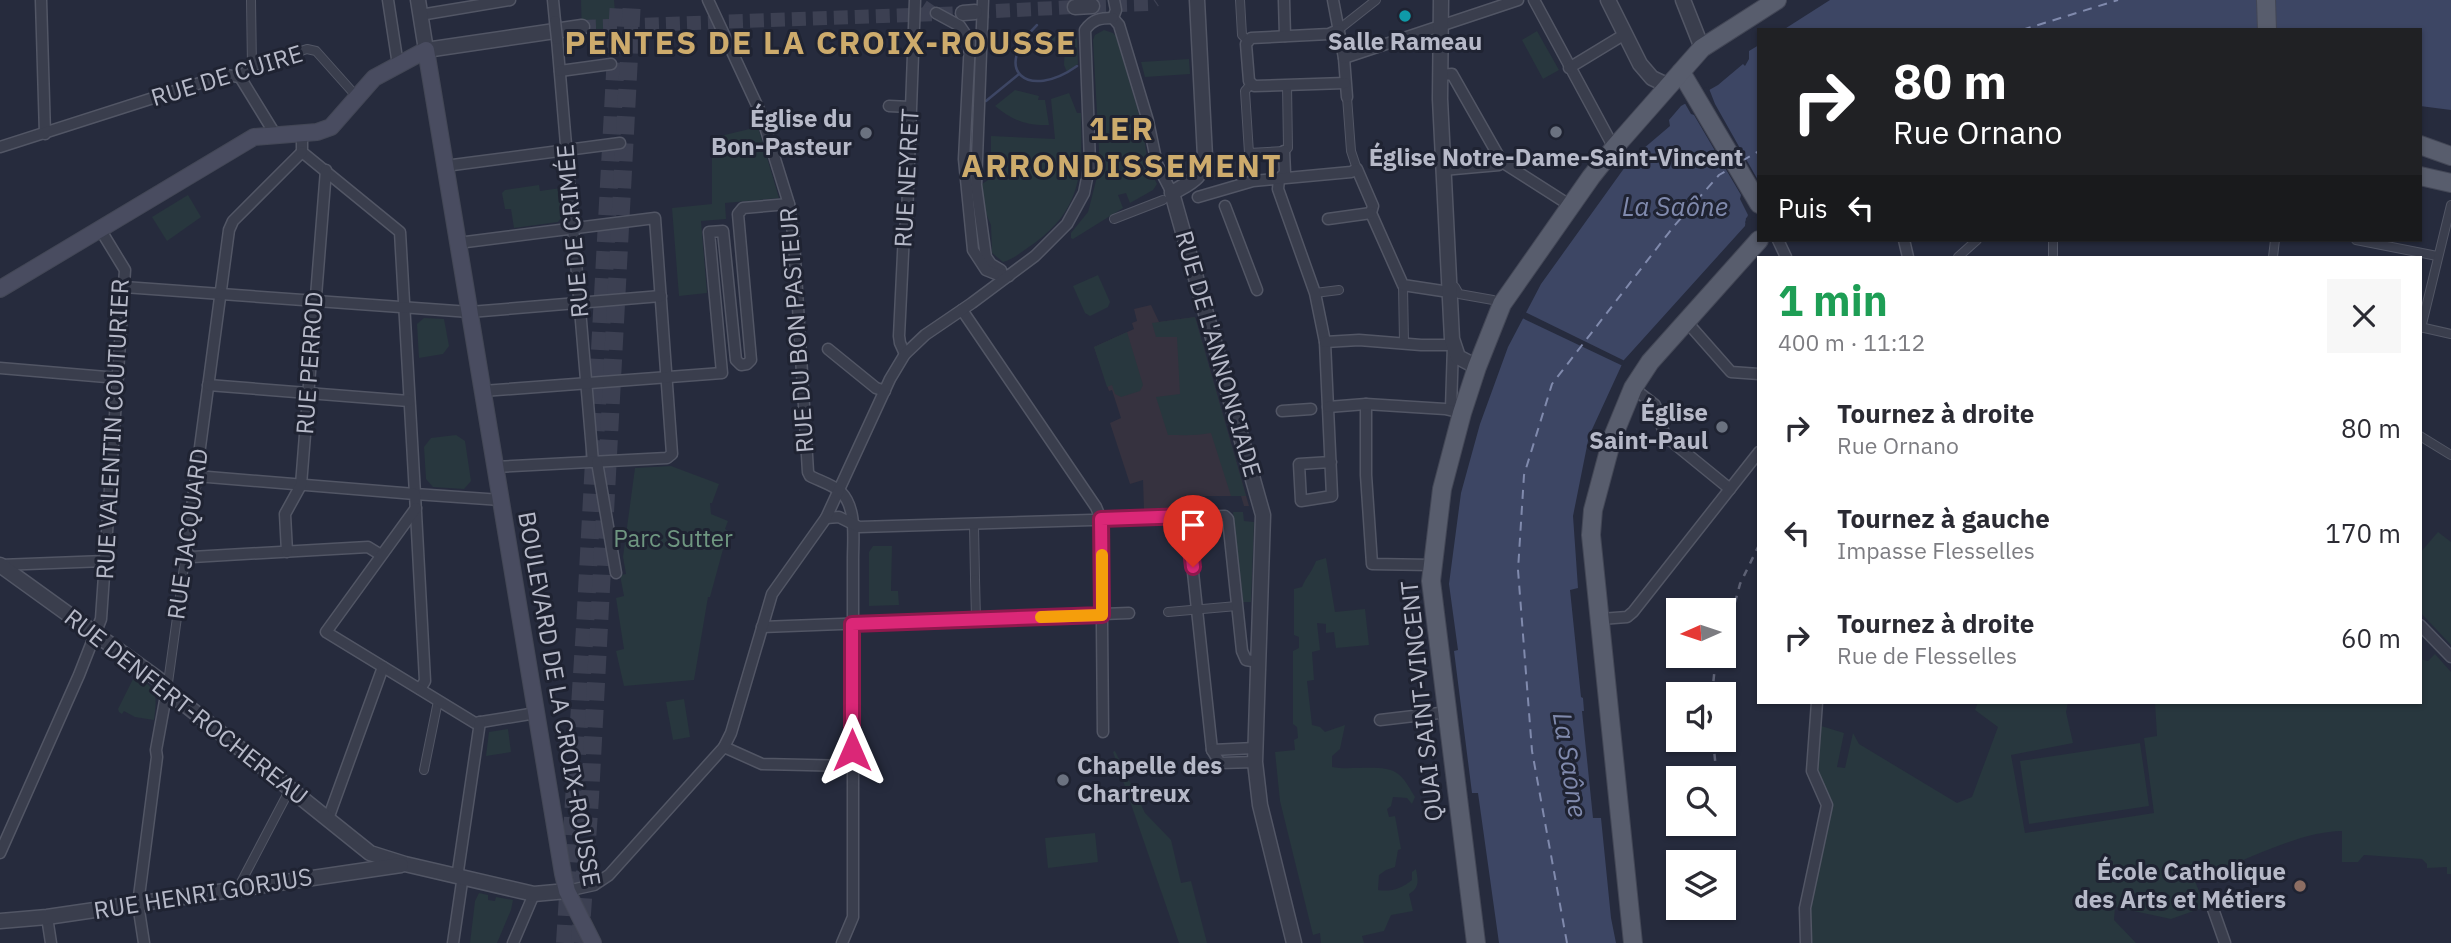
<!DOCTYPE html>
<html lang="fr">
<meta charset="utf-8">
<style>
:root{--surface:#fff;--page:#f7f7f7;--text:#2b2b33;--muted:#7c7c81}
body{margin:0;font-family:"IBM Plex Sans",sans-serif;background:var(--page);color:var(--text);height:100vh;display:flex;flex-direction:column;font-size:26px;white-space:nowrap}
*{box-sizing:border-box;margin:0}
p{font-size:23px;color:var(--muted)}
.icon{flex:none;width:38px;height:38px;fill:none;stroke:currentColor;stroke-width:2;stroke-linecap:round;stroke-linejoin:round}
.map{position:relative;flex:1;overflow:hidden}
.panel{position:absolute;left:1757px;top:256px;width:665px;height:448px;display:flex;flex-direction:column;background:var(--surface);border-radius:0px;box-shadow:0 2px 5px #0004}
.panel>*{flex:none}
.banner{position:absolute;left:1757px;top:28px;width:665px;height:214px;border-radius:0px;box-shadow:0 2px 5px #0004;background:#202124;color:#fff;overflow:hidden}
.needle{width:46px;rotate:267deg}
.controls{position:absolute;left:1666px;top:598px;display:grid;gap:14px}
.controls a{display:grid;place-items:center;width:70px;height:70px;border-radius:0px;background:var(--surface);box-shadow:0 2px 5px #0004;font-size:35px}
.pin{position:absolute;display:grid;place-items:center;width:60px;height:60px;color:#fff;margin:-72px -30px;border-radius:50% 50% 50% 0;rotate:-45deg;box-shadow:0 0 7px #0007}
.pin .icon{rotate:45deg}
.me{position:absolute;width:77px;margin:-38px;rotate:0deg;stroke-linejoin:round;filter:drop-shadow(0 0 5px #0008)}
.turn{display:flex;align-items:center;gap:24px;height:147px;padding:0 21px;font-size:32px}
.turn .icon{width:91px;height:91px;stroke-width:2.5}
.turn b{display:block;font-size:49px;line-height:60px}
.then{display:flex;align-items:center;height:66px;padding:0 21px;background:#0003;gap:14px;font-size:26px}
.round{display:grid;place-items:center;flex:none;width:74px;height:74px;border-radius:0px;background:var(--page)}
.head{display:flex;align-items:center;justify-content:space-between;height:119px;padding:0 21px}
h1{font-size:42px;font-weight:700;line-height:52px;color:#1e9e55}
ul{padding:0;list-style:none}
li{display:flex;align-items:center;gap:21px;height:105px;padding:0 21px}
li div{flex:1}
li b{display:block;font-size:26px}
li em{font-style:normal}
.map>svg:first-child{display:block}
</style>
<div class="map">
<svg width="2451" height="943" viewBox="0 0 2451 943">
<rect width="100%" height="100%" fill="#262b3d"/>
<path fill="#36323f" d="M1151 305 1159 322 1195 317 1249 506H1244L1241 496H1191L1192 508 1144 510 1143 480 1130 484 1110 423 1121 418 1112 390 1109 391 1094 347 1134 329 1132 323 1137 321 1134 309Z"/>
<g fill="#28373e">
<path d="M581 0H614L617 37 614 38 613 34 582 38Z"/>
<path d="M1104 30 1113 33 1116 36 1143 128 1148 166 1157 184 1153 190 1130 203 1126 193 1118 195 1123 208 1073 239 1071 238V233L1088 212 1098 173 1099 150 1093 40 1095 35Z"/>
<path d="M1070 31 1077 35 1078 64 1067 72 1064 65 1065 40 1049 41 1052 37Z"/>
<path d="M1537 31 1559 70 1543 79 1522 40Z"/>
<path d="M1189 59 1190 74 1145 77 1141 62Z"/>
<path d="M1015 90 1039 96 1038 100H1045L1049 125C1026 126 1012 120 995 106Z"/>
<path d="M1069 93 1077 113H1081C1082 168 1084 206 1036 242 1025 249 1015 259 1003 262L992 253 991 225 984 209 982 184 991 178V136L1055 139 1051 99Z"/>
<path d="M758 127 779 198 725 203 726 219 701 221 707 293 679 296 672 208 712 204V138Z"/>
<path d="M539 185 540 191 561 188 563 215 558 222 514 228 511 209H505L502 193 505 190Z"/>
<path d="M188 195 201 217 167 241 152 217Z"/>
<path d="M1098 275 1110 302 1108 307 1090 316 1085 313 1073 286Z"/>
<path d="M1195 317 1246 496H1231L1211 433C1195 436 1183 435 1168 435L1156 397 1180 394 1177 337H1156L1152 323Z"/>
<path d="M424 318 444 319 449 346 443 354 419 358 417 324Z"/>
<path d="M1127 332 1143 385 1140 391 1121 397 1115 394 1112 385 1107 387 1094 347Z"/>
<path d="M456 435 465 441 471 481 464 489 433 487 426 479 424 447 431 438Z"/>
<path d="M671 466 719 484 712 503H710L711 514 728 521 725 529 728 531 710 597H708L694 680 624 686 616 651 624 649 616 598 624 596 620 575 626 574 623 557 635 468Z"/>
<path d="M1233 512H1243L1244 521 1254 522 1251 602H1243Z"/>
<path d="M2438 532 2451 542V645L2420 612V553Z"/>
<path d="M873 546H892L891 591H898L899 605 869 606V552Z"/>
<path d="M1326 558 1335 612 1365 609 1369 645 1336 648 1334 632 1326 633V624L1317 623 1320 650 1312 652 1314 680 1307 681 1312 725 1320 727 1325 732 1345 725 1340 749 1332 756V767C1350 771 1386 763 1398 774 1405 779 1410 789 1415 797L1412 804 1407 798 1393 797 1391 806 1387 809 1389 817 1395 816 1401 849 1398 850 1395 867 1386 870 1379 875 1378 890C1391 892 1401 889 1412 880V872L1416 869C1418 880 1420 888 1409 894L1413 911 1391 915 1384 931 1362 936 1364 943H1321L1320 933 1313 935 1280 801 1275 752 1295 750 1294 740 1298 738 1297 727 1293 724V651L1299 648V637L1294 635V589L1302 587C1306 577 1312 572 1316 561Z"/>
<path d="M2435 654 2451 672V874H2447V867L2427 868V864L2422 859 2364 855 2358 862H2342V831C2299 831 2237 864 2195 881L2205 907 2171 919 2115 907 2114 920 2136 943H1809L1808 916 1829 808 1817 773 1818 725 1844 733 1837 767 1845 768 1853 733 1859 744 1957 803 1972 797 1998 727 1975 710 1978 702H2068L2066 712 2073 743 2011 755 2025 833 2154 813 2144 738 2157 736 2155 702H2420V659L2428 661Z"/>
<path d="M136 673C156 692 158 692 154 720L135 717 124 711 122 714 119 712 118 709Z"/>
<path d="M684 699 690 737 673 740 666 702Z"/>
<path d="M508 729 511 752 486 756 489 732Z"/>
<path d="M2140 743 2149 806 2029 824 2020 761Z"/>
<path d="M1115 751 1145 813 1171 840 1181 883 1191 881 1207 943H1179L1113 752Z"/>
<path d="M1095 833 1098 862 1048 868 1045 838Z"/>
<path d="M479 893 488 895V900L495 901 496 897 513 900 511 910 497 943H470L475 901Z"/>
</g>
<g fill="#3d4664">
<path d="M1830 0H2451V110L2420 106V30H1783Z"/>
<path d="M1759 45V210L1746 218 1745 226 1624 360 1589 436 1573 516 1578 588 1570 590 1581 697 1583 698 1584 711H1582L1593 818H1601L1611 918 1616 943H1499L1478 793H1472L1454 651 1458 650 1449 584 1461 493 1480 424 1508 347 1541 284 1630 160 1670 126 1669 120 1681 106 1718 85 1743 64 1745 66 1749 59V51Z"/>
</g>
<g fill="#262b3d">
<path d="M1708 86 1715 104 1759 182V214L1745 223 1748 215 1740 199 1741 195 1694 115 1691 114 1683 100Z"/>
<path d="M1523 311 1625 361 1623 366 1520 317Z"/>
</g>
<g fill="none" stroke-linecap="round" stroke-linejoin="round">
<g stroke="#3d4664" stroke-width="2.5">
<path d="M1037 25C990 70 1028 101 1077 66"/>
<path d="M986 101 1019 74"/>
</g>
<g stroke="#808aad" stroke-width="2" stroke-dasharray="9 7" stroke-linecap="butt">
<path d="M2022 30 2118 0"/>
<path d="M1742 161 1759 151"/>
<path d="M1567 943 1532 751 1518 570 1524 475 1552 384 1674 226 1719 175 1728 170"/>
</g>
<path stroke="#3c4052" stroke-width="10" stroke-dasharray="10 5" stroke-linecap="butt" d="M924 5 936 13"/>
<g stroke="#3c4052" stroke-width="14" stroke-dasharray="14 7" stroke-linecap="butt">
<path d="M1092 6 1149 4 1155 0"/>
<path d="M975 12 1075 7"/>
<path d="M582 27 963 13"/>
</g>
<g stroke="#3c4052" stroke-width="18" stroke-dasharray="18 9" stroke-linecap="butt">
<path d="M565 943 585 627 619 0"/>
<path d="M580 943 590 797 632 0"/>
</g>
<g stroke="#525665" stroke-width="10">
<g id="pedestrian">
<path d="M251 0 252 67 307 49 316 51 357 97"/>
<path d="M1240 0 1242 35 1247 40"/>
<path d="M1338 30 1376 0"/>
<path d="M1250 85 1245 91 1249 153 1284 151 1288 148 1287 85"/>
<path d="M1347 97 1351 151 1357 169"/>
<path d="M1114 219 1163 200"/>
<path d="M2053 240V257"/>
<path d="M2356 240 2437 256"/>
<path d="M1958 257 1977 240"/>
<path d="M2273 257 2275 240"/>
<path d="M1403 285 1404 343"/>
<path d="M1455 287 1459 294 1493 300"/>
<path d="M1315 293 1339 290"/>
<path d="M2420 327 2451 334"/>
<path d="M2421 328 2451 205"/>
<path d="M2420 436 2451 455"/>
<path d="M974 525 975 577"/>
<path d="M975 579 976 619"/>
<path d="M1168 612 1237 606"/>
<path d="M167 690 186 552"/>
<path d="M424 770 438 701"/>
<path d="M238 888 290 789"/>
</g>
</g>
<g stroke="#525665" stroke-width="13">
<g id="minor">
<path d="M41 0 45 134"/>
<path d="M388 0 398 65"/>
<path d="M553 0 555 21"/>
<path d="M708 0 761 114 789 204 794 241 808 472 810 476C820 481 833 485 841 492 857 508 853 539 853 559V917L842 943"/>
<path d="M983 0 976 185 986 257 991 264 1001 270"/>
<path d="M1114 0 1116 10 1113 18 1119 25 1148 121 1157 164 1172 193"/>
<path d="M1284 0 1285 36"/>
<path d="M1333 0 1344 58 1347 97"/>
<path d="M1534 0 1614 148"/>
<path d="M936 13 960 26 970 41 964 159 973 250 986 270 996 274 1009 276"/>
<path d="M420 15 510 0"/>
<path d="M1338 30 1329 34 1251 38 1246 44 1249 81 1254 86 1345 83"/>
<path d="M557 39 593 462"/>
<path d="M1344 58 1518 0"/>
<path d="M1569 68 1625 34"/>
<path d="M560 71 611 64"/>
<path d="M1441 75 1452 74 1502 162 1571 206"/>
<path d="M240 77 275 134"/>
<path d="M240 77 252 67"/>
<path d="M889 106 910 107"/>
<path d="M302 133V152L400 232 415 494 501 500"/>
<path d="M0 147 225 75 240 77"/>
<path d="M302 152 233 221 229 230 186 552 192 557 368 547 381 555"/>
<path d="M445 166 620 143"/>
<path d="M1443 170 1499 165 1502 162"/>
<path d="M1279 179 1278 189 1315 293 1325 342 1332 496 1301 501 1299 464 1331 462"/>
<path d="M1279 179 1285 173 1284 151"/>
<path d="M1198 197 1253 181 1351 172 1357 169 1373 206 1371 213 1403 285 1449 292"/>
<path d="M1225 206 1257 290"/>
<path d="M1328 219 1371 213"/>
<path d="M1778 240 1786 257"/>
<path d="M1904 240 1908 257"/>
<path d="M458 243 655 218 672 454 667 458 495 467"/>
<path d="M124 287 470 312 661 296"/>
<path d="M962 310 1096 507 1101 519 1103 732"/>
<path d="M1686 321 1731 372 1759 374"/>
<path d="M1325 342 1359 340 1421 345H1453L1451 409"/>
<path d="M828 349 876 388 885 391"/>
<path d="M905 354 900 343 899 336 904 233 907 217 915 0"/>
<path d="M0 368 118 378"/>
<path d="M208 385 409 401"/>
<path d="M1633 388 1655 405 1665 436 1730 489"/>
<path d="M483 391 722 373 709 232 723 231 736 360 741 365 747 364 751 360 738 214 743 208 789 204"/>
<path d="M1366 404V475L1372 564 1432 565"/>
<path d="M1328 407 1366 404 1445 409 1458 412"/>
<path d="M1282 411 1311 409"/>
<path d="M597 462 616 573"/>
<path d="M196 476 415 494 425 681 420 689"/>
<path d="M416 508 326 632 475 723 536 713"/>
<path d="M1187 516 1212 750 1220 763 1255 762"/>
<path d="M826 518 839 517 859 527 1225 516 1228 519 1242 651 1246 660 1258 662"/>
<path d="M287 552 285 514 301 485 326 170"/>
<path d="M0 565 105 561"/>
<path d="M1601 619 1627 617 1633 612 1759 452"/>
<path d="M2420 625 2451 657"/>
<path d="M762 627 1129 613"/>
<path d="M1380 720 1448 712"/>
<path d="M724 747 762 764 852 766"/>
<path d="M1212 750 1255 748"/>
<path d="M328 819 383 667"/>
<path d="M0 853 79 675 101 619 125 270 100 229"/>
<path d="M567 891 594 885 609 875 724 747 731 733 772 594 826 518 890 379 905 354 925 335 972 303 1035 256 1067 224 1084 193 1090 163 1085 30C1093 19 1100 18 1113 18"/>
<path d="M2213 909 2225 943"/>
<path d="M47 917 51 943"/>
<path d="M144 943 138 904 157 757 156 750 167 690"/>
<path d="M453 943 462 882 458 871 480 722"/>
<path d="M513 943 534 894"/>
<path d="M1806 943 1805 908 1827 805 1812 771 1817 702"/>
</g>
</g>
<g stroke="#525665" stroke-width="17">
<g id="tertiary">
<path d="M418 0 426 50 582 27"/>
<path d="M1197 0 1205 157C1202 179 1190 182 1172 193L1263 515 1255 762 1260 805 1294 943"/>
<path d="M1441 0 1440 99 1452 339 1458 357 1477 367"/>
<path d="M1608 0 1640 64 1652 78 1669 86"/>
<path d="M1683 0 1702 48"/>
<path d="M1075 7 1092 6"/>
<path d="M963 13 975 12"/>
<path d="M0 565 158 679 167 690 370 853 405 864 534 894 567 891"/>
<path d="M0 921 47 917 401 865"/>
</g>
</g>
<g stroke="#434756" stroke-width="18">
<path id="secondary" d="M0 289 254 137 317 132 331 127 374 78 426 50 563 874 567 891 593 943"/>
</g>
<g stroke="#434756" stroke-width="20">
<g id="primary">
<path d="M2266 0 2267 30"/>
<path d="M1681 72 1759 204"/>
<path d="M2420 145 2451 156"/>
<path d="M2420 176 2451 183"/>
<path d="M1476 943 1431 581 1442 489 1462 413 1477 367 1502 304 1591 177 1614 148 1702 48 1777 0"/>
<path d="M1633 943 1591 535 1593 510 1612 439 1633 388 1650 362 1759 240"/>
</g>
</g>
<use href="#pedestrian" stroke="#3a3e4d" stroke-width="8"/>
<use href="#minor" stroke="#3a3e4d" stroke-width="10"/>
<use href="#tertiary" stroke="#3a3e4d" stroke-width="14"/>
<use href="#secondary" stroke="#494c60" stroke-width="16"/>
<use href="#primary" stroke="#585d6d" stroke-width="18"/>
<g stroke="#5d6174" stroke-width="2.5" stroke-dasharray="7 7" stroke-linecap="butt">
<path d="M1724 643 1740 584 1759 545"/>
<path d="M1712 695 1716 656"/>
<path d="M1713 740 1717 779"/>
<path d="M1724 796V804"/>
</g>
<g stroke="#525665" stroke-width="13" stroke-linecap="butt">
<path id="minor-bridge" d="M555 21 557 39"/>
</g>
<use href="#minor-bridge" stroke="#3a3e4d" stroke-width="10"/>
</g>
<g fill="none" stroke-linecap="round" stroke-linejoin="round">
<g stroke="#8e194d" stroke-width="18">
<path id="route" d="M852 750V624L1102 615 1101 519 1187 516 1193 567"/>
</g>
<use href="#route" stroke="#db2777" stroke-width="12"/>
<path stroke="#f59e0b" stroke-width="12" d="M1041 617 1102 615V555"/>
</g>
<circle fill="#0f9aa8" stroke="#1f2332" stroke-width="2.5" cx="1405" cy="16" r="7"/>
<g fill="#6b7280" stroke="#1f2332" stroke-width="2.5">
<circle cx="1556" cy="132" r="7"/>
<circle cx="866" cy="133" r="7"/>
<circle cx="1722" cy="427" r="7"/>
<circle cx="1063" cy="780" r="7"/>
</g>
<circle fill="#8d6e63" stroke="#1f2332" stroke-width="2.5" cx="2300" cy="886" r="7"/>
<g text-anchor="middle" stroke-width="6" stroke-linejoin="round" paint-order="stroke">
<g font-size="24" font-weight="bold" fill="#b6b9c8" stroke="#1f2332" text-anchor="end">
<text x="1405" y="50" text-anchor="middle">Salle Rameau</text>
<text x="852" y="127">Église du<tspan x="852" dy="28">Bon-Pasteur</tspan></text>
<text x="1556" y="166" text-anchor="middle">Église Notre-Dame-Saint-Vincent</text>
<text x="1708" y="421">Église<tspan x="1708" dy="28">Saint-Paul</tspan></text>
<text x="1077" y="774" text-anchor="start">Chapelle des<tspan x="1077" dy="28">Chartreux</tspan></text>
<text x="2286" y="880">École Catholique<tspan x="2286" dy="28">des Arts et Métiers</tspan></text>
</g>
<g font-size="24" fill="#b6b9c8" stroke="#1f2332">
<text transform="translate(227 76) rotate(-17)" y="8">RUE DE CUIRE</text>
<text transform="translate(907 178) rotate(-87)" y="8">RUE NEYRET</text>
<text transform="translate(573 231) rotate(-95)" y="8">RUE DE CRIMÉE</text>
<text transform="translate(797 330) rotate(-94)" y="8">RUE DU BON PASTEUR</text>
<text transform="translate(1218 354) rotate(74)" y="8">RUE DE L'ANNONCIADE</text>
<text transform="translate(310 363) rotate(-86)" y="8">RUE PERROD</text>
<text transform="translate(113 429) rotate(-87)" y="8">RUE VALENTIN COUTURIER</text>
<text transform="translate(188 534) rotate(-82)" y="8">RUE JACQUARD</text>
<text transform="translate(559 699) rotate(80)" y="8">BOULEVARD DE LA CROIX-ROUSSE</text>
<text transform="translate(1422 701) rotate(-96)" y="8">QUAI SAINT-VINCENT</text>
<text transform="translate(186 707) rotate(38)" y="8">RUE DENFERT-ROCHEREAU</text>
<text transform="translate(203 894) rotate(-9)" y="8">RUE HENRI GORJUS</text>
</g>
<g font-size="24" fill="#6f9781" stroke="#1f2332">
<text x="673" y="547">Parc Sutter</text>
</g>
<g font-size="26" font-style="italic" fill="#808aad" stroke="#1f2332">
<text x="1675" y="216">La Saône</text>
<text transform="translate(1570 765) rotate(81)" y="9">La Saône</text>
</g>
<g font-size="32" font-weight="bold" letter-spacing="2" fill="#cdab6c" stroke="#1f2332">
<text x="821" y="54">PENTES DE LA CROIX-ROUSSE</text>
<text x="1122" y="140">1ER<tspan x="1122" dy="37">ARRONDISSEMENT</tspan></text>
</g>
</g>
</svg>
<div class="controls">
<a><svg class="needle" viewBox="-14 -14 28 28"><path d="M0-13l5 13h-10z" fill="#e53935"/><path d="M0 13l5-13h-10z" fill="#7c7c81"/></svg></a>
<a><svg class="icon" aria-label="sound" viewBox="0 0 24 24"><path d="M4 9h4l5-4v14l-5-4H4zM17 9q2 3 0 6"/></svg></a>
<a><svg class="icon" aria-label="search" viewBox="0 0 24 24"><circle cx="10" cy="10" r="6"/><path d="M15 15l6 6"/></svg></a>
<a><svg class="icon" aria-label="layers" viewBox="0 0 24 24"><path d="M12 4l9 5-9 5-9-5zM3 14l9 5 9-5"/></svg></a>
</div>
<div class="pin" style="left:1193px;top:567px;background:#d93025"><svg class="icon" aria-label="arrive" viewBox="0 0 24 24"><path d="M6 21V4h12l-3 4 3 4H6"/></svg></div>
<svg class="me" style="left:852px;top:750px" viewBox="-20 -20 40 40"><path d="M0-17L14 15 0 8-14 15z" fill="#db2777" stroke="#fff" stroke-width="4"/></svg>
<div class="banner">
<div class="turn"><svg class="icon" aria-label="right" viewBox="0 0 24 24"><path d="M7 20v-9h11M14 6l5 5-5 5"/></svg><div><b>80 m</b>Rue Ornano</div></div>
<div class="then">Puis<svg class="icon" aria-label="left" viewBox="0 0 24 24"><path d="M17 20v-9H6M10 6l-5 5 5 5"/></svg></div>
</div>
<section class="panel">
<div class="head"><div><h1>1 min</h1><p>400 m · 11:12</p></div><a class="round"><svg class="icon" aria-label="close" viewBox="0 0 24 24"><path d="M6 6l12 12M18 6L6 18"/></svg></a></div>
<ul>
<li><svg class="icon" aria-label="right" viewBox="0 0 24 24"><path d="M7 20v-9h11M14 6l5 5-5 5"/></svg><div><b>Tournez à droite</b><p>Rue Ornano</p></div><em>80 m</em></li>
<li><svg class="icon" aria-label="left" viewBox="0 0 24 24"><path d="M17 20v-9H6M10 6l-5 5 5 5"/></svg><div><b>Tournez à gauche</b><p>Impasse Flesselles</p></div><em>170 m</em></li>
<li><svg class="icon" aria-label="right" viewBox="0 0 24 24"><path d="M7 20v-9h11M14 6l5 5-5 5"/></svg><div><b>Tournez à droite</b><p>Rue de Flesselles</p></div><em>60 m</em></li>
</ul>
</section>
</div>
